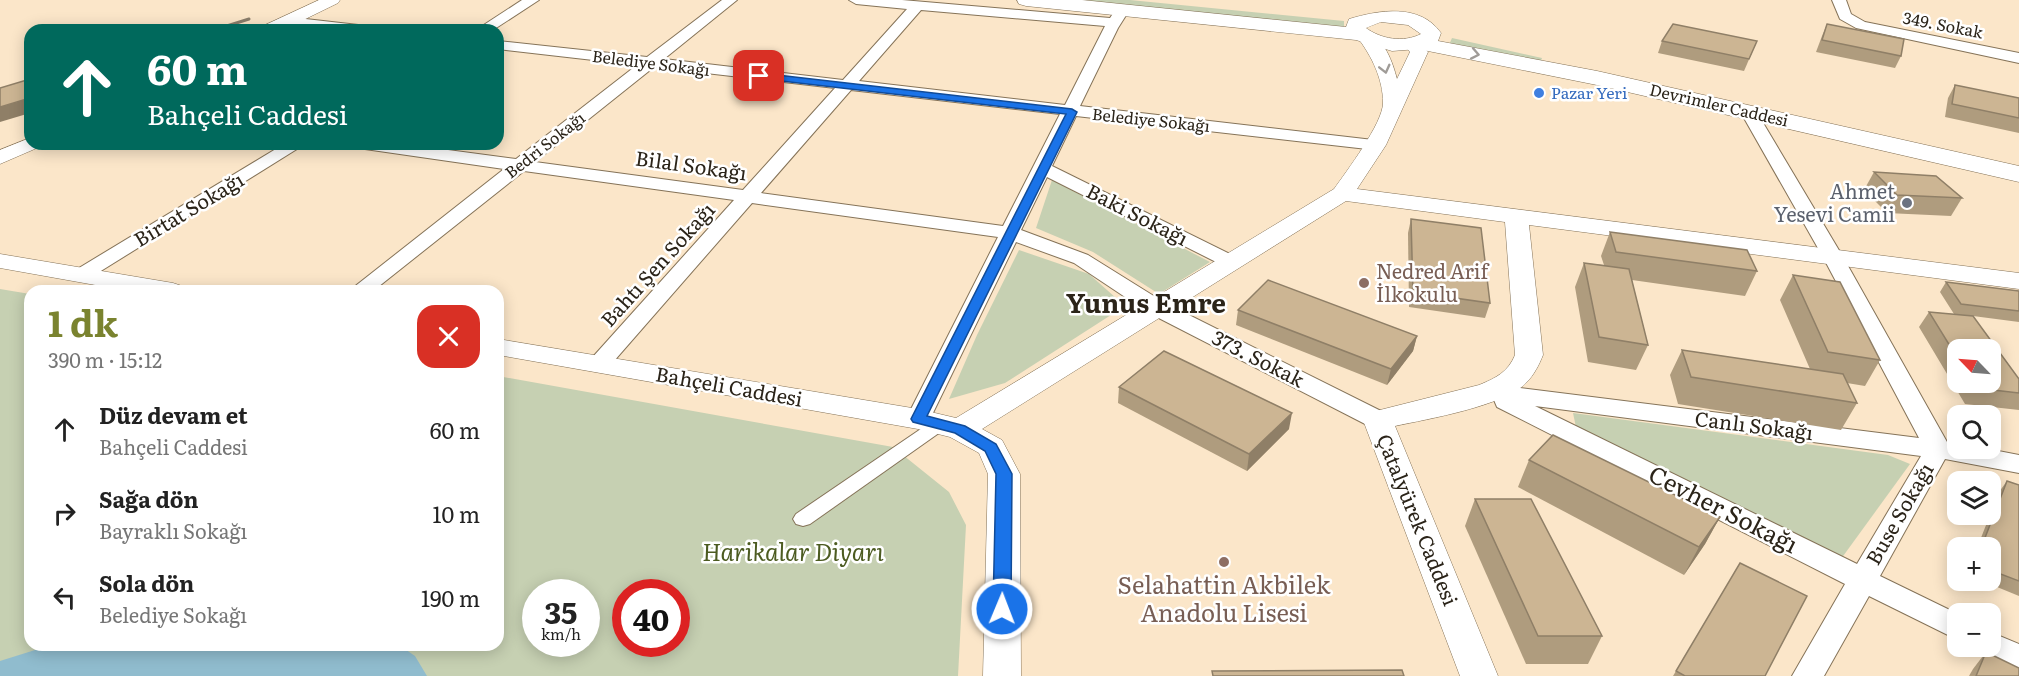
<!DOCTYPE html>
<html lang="tr">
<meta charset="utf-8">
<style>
:root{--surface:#fff;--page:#f2f2f2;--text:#222;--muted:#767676;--accent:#7a832f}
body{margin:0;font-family:Literata,serif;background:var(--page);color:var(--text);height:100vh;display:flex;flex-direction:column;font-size:22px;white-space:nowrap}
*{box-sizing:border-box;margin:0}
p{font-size:20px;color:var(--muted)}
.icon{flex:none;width:33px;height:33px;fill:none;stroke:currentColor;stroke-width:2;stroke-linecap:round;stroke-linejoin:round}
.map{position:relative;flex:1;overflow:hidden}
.panel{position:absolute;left:24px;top:285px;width:480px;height:366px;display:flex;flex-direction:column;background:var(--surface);border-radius:18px;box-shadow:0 3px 15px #0003}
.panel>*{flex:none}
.hud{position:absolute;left:24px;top:24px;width:480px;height:126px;border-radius:18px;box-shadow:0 3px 15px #0003;background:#00695c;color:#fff;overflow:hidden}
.needle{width:39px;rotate:295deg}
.buttons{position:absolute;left:1947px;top:339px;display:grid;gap:12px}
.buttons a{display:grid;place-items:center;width:54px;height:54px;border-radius:12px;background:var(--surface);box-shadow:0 3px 15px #0003;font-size:30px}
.speed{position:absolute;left:522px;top:579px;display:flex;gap:12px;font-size:30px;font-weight:700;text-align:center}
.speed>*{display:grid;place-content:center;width:78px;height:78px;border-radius:50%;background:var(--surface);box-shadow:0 3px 15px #0003;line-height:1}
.speed small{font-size:15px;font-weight:400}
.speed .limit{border:9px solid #d22;background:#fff;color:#111}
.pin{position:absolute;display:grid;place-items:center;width:51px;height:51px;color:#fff;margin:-26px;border-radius:12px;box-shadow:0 3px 9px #0006}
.me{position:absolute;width:66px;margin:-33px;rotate:1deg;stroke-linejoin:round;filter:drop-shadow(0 0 4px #0008)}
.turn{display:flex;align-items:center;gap:21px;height:126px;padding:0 24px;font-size:27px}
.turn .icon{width:78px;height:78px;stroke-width:2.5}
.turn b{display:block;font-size:42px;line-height:51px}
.round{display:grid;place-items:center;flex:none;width:63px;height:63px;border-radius:18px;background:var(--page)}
.head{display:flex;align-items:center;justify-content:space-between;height:102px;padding:0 24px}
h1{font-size:36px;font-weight:700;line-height:45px;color:var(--accent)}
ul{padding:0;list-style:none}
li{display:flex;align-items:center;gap:18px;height:84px;padding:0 24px}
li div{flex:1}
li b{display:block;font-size:22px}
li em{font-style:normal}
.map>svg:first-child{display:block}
</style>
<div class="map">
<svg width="2019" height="676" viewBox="0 0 2019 676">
<rect width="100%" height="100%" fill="#fbe6c9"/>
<g fill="#c6d0b2" fill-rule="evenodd">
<path d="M1078 0H1130L1344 21V28Z"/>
<path d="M1452 38 1542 58 1541 61 1449 45Z"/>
<path d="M1052 180 1210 262 1159 294 1093 252 1036 228Z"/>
<path d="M1019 250 1089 274 1125 306 1005 383 949 399 977 335Z"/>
<path d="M0 289 30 294V645H498V376L893 447 949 492 966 525 958 676H0ZM536 592H586V644H536ZM626 592H676V644H626Z"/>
<path d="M1573 413 1888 455 1910 464 1841 559 1577 432Z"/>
</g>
<path fill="#90bcce" d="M51 645H399L415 656 427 676H0V661Z"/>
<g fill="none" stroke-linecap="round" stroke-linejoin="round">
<g stroke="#857358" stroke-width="2">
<path id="pedestrian" d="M940 418 946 420 949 424 946 428 810 524 803 526 796 524 793 519 796 514 934 420Z"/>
</g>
<g stroke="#857358" stroke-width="2">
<g id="minor">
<path d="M522 0H539L493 30H476Z"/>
<path d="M722 0H737L664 59 843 80 907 9 856 4 849 0H902L1110 18 1118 6 1123 5 1130 9 1118 28 1080 106 1382 141 1385 145 1382 149 1376 150 1076 116 1052 166 1238 258 1241 262 1238 266H1224L1047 177 1021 230 1088 255 1165 303 1387 414 1390 420 1387 426 1378 428 1369 426 1149 313 1074 263 1016 242 930 419 927 425 918 427 909 425 906 419 998 237 752 203 607 369 599 371 591 369 587 364 591 359 734 200 524 171 373 291H349L504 169 365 149 359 148 356 144H403L516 159 637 65 498 49V41L647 57ZM921 10 1105 26 1065 105 859 81ZM654 67 835 88 743 190 535 162ZM851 90 1060 114 1003 226 761 193Z"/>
<path d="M1832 0H1846L1851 14 1865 22 2019 53V63L1856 28 1840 19Z"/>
<path d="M288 17 367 26 374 30H330L283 24 281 21Z"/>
<path d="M1748 106 1756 111 1843 257 1947 442 1958 444V448H1983L2019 455V473L1945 459 1880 576 1958 614V640L1869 596 1824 676H1792L1845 584 1497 407 1494 400 1481 397 1477 392 1481 387 1489 384 1919 438 1823 257 1740 111ZM1535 406 1921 456 1857 564Z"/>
<path d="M284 144H305L88 279 81 281 74 279 71 275 74 271Z"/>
<path d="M1990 632 2019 644V672L1979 653 1976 646H1990Z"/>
</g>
</g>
<g stroke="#857358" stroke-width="1">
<g id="tertiary">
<path d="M319 0H340L338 3 283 30H260L263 26Z"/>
<path d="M1367 33C1384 37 1393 63 1397 79L1410 52 1403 44 1406 40H1418L1428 52 1386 145 1357 189 2019 273V289L1529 225 1543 355C1539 365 1534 375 1526 383 1504 406 1428 419 1395 426L1498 676H1460L1363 420 1368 413 1479 385C1496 378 1508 372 1515 355L1505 222 1346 201 982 429 1002 440 1020 474 1021 676H983L988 474 979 453 950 437 918 429 498 355V339L918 409 956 418 1334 189C1346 172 1383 123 1383 103 1383 79 1372 57 1358 38L1361 34Z"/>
<path d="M30 138V144H40L37 148 0 164V150Z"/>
<path d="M0 254 173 283 182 286 186 291H129L0 268Z"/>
</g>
</g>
<g stroke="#857358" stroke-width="1">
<path id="secondary" d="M1017 0H1082L1346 27 1349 19C1379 10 1420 3 1441 33L1438 41 1597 71 2019 166V182L1597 85 1418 49 1392 51 1356 40 1026 6 1019 4ZM1381 22 1408 25 1421 34C1403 43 1381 39 1366 28Z"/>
</g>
<use href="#pedestrian" fill="#fff" fill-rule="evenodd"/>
<use href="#minor" fill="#fff" fill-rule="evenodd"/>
<use href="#tertiary" fill="#fff" fill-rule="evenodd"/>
<use href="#secondary" fill="#fff" fill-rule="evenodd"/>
<path stroke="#8a7d6a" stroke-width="3" d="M214 30 249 19"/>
</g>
<g fill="#af9c7e" fill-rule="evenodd">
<path d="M1827 24 1901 56 1895 68 1816 52 1822 36Z"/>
<path d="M1662 41H1757L1744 71 1658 53Z"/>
<path d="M1955 85 2019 98V133L1945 117 1948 98Z"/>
<path d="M1874 172 1962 198 1951 216 1887 213 1864 190Z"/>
<path d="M1411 219 1490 303 1485 318 1409 307 1408 233Z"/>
<path d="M1610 232 1757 271 1745 296 1632 280 1648 345 1636 370 1588 362 1575 287 1584 263 1604 265 1601 256Z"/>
<path d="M1793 275 1880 360 1865 386 1847 383 1857 403 1841 430 1678 404 1670 375 1682 350 1810 369 1780 300Z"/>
<path d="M1946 282 2019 291V322L1973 316 2019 379V410L1965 404 1919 327 1929 312 1954 314 1940 292ZM1958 350 1990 382H1958Z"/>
<path d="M1238 310 1417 336 1413 351 1387 385 1236 325Z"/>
<path d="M1119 387 1289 429 1247 471 1118 403Z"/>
<path d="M1529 460 1720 517 1705 544 1684 575 1518 487Z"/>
<path d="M2007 481 2019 485V596L1980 580H1990V548H1977L1999 492Z"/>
<path d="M1475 499 1602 636 1588 664H1526L1465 526Z"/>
<path d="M1986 652 2019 676H1969L1973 669Z"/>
<path d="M1676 671 1765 676H1673Z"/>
</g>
<g fill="#8f7f67">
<path d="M30 98V113L0 122V107Z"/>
<path d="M1417 336 1413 351 1387 385 1391 369Z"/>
<path d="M1292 413 1289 429 1247 471 1249 454Z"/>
<path d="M1720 517 1705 544 1684 575 1699 547Z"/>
</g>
<g fill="#ccb593" stroke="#8f7f67" stroke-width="1.5">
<path d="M1673 24 1757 41 1749 59 1662 41Z"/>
<path d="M1827 24 1904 39 1901 56 1822 40Z"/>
<path d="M30 79V98L0 107V88Z"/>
<path d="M1955 85 2019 98V118L1952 104Z"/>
<path d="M1874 172 1936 176 1962 198 1897 195Z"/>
<path d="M1411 219 1481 228 1490 303 1413 292Z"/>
<path d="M1610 232 1747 250 1757 271 1616 252Z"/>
<path d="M1584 263 1629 269 1648 345 1599 337Z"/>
<path d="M1793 275 1840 282 1880 360 1828 352Z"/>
<path d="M1268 280 1417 336 1391 369 1238 310Z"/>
<path d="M1946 282 2019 291V311L1961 304Z"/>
<path d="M1929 312 1973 316 2019 379V393L1976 388 1972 382H1990V350H1958V359Z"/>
<path d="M1682 350 1843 374 1857 403 1691 377Z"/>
<path d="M1164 351 1292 413 1249 454 1119 387Z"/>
<path d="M1553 435 1720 517 1699 547 1529 460Z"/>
<path d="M2007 481 2019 485V581L1990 570V548H1981Z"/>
<path d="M1475 499H1531L1602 636H1538Z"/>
<path d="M1740 563 1807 596 1765 676H1685L1676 671Z"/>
<path d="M1986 652 2019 668V676H1976Z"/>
<path d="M1402 670 1404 676H1213L1212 671Z"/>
</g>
<defs><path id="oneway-chevron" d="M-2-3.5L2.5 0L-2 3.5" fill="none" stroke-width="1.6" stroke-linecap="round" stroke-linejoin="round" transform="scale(1.5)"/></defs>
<g stroke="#a09c98">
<use href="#oneway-chevron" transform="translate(1475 54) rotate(11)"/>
<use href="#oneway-chevron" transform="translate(1385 69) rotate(76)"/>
</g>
<path fill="#1a73e8" stroke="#114b97" stroke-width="1.5" d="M759 73 1072 109 1077 112 927 416 965 426 996 444 1012 474 1011 609 1009 614 1002 616 996 614 993 609 996 474 985 451 955 433 913 422 911 419 1066 114 756 78V74Z"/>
<circle fill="#3f7fe0" stroke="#fff" stroke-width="2" cx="1539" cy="93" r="6"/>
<circle fill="#6b7280" stroke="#fff" stroke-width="2" cx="1907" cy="203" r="6"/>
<g fill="#8d6e63" stroke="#fff" stroke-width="2">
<circle cx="1364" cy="283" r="6"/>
<circle cx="1224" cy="562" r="6"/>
</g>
<g text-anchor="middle" stroke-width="5" stroke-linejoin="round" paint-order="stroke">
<g font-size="16" fill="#2b2419" stroke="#fff">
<text transform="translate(1943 25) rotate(11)" y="6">349. Sokak</text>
<text transform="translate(651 63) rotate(7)" y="6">Belediye Sokağı</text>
<text transform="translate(1719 105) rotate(13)" y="6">Devrimler Caddesi</text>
<text transform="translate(1151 120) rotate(6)" y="6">Belediye Sokağı</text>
<text transform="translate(545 145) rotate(-38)" y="6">Bedri Sokağı</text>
</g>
<g font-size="16" fill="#366cbe" stroke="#fff" text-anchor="start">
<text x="1551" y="99">Pazar Yeri</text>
</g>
<g font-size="20" fill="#2b2419" stroke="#fff">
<text transform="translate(691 166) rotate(8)" y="7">Bilal Sokağı</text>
<text transform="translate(189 210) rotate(-31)" y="7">Birtat Sokağı</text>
<text transform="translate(1137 215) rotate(27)" y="7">Baki Sokağı</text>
<text transform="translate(658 265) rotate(-48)" y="7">Bahtı Şen Sokağı</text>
<text transform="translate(1258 359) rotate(27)" y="7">373. Sokak</text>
<text transform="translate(729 387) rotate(10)" y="7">Bahçeli Caddesi</text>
<text transform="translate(1754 426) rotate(7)" y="7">Canlı Sokağı</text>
<text transform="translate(1900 514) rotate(-60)" y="7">Buse Sokağı</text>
<text transform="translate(1417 520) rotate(68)" y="7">Çatalyürek Caddesi</text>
</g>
<g font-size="20" fill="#5b616d" stroke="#fff" text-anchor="end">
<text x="1895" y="199">Ahmet<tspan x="1895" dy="23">Yesevi Camii</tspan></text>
</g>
<g font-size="20" fill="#785e54" stroke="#fff" text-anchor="start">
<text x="1376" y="279">Nedred Arif<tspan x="1376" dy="23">İlkokulu</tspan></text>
</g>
<g font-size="24" fill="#2b2419" stroke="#fff">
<text transform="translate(1723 510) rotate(27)" y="8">Cevher Sokağı</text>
</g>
<g font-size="24" font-style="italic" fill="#4c5b21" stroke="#fff">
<text x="793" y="561">Harikalar Diyarı</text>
</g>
<g font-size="24" fill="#785e54" stroke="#fff">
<text x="1224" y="594">Selahattin Akbilek<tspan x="1224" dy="28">Anadolu Lisesi</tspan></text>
</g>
<g font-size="26" font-weight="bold" fill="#2b2419" stroke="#fff">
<text x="1146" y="313">Yunus Emre</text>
</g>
</g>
</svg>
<div class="buttons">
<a><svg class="needle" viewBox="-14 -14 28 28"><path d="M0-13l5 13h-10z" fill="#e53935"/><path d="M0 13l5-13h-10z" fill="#767676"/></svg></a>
<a><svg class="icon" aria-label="search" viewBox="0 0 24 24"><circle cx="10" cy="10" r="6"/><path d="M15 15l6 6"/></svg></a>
<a><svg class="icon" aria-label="layers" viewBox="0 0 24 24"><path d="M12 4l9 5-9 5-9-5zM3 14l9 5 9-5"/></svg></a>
<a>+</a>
<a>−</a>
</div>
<div class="speed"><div>35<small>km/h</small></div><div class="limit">40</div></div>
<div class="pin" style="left:759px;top:76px;background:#d93025"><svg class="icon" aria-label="arrive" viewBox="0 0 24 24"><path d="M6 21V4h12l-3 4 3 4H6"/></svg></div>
<svg class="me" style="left:1002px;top:609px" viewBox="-20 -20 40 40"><circle r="17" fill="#1a73e8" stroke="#fff" stroke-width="3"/><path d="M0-11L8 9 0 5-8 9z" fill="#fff"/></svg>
<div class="hud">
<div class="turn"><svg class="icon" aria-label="ahead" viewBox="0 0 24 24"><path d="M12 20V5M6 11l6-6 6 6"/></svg><div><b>60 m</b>Bahçeli Caddesi</div></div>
</div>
<section class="panel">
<div class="head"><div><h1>1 dk</h1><p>390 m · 15:12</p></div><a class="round" style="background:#d93025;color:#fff"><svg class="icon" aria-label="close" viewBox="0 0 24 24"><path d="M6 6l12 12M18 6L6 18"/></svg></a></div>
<ul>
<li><svg class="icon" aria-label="ahead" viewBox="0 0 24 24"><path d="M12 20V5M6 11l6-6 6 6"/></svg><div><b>Düz devam et</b><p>Bahçeli Caddesi</p></div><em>60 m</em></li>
<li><svg class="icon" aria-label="right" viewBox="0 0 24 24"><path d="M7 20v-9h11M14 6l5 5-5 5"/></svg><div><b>Sağa dön</b><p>Bayraklı Sokağı</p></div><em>10 m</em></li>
<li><svg class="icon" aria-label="left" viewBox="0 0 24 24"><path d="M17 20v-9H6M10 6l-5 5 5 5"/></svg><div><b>Sola dön</b><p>Belediye Sokağı</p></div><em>190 m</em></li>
</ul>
</section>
</div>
